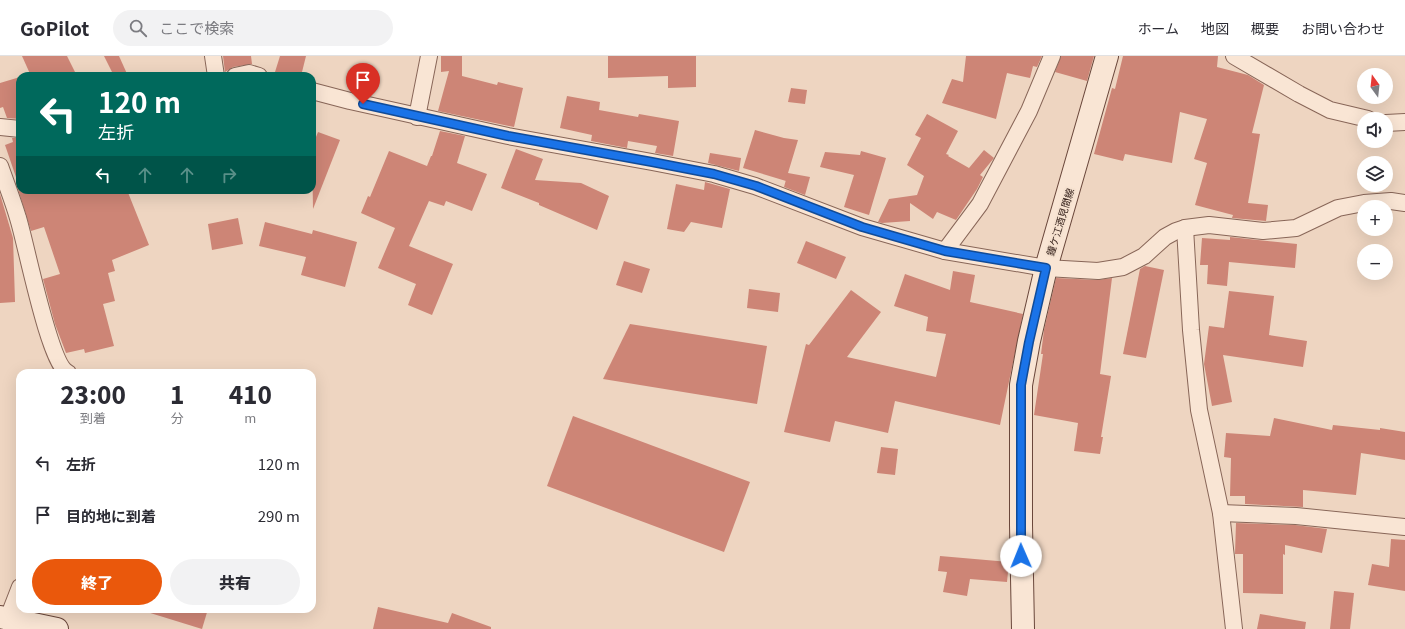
<!DOCTYPE html>
<html lang="ja">
<meta charset="utf-8">
<style>
:root{--surface:#fff;--page:#f2f2f3;--text:#2b2b33;--muted:#7c7c81;--line:#e1e1e2;--accent:#ea580c}
body{margin:0;font-family:Georgia,"Noto Sans JP",serif;background:var(--page);color:var(--text);height:100vh;display:flex;flex-direction:column;font-size:15px;white-space:nowrap}
*{box-sizing:border-box;margin:0}
p{font-size:13px;color:var(--muted)}
.icon{flex:none;width:22px;height:22px;fill:none;stroke:currentColor;stroke-width:2;stroke-linecap:round;stroke-linejoin:round}
.map{position:relative;flex:1;overflow:hidden}
.sheet{position:absolute;left:16px;top:313px;width:300px;height:244px;display:flex;flex-direction:column;background:var(--surface);border-radius:12px;box-shadow:0 4px 16px #0002}
.sheet>*{flex:none}
.banner{position:absolute;left:16px;top:16px;width:300px;height:122px;border-radius:12px;box-shadow:0 4px 16px #0002;background:#00695c;color:#fff;overflow:hidden}
.needle{width:26px;rotate:345deg}
.buttons{position:absolute;left:1357px;top:12px;display:grid;gap:8px}
.buttons a{display:grid;place-items:center;width:36px;height:36px;border-radius:50%;background:var(--surface);box-shadow:0 4px 16px #0002;font-size:20px}
.pin{position:absolute;display:grid;place-items:center;width:34px;height:34px;color:#fff;margin:-41px -17px;border-radius:50% 50% 50% 0;rotate:-45deg;box-shadow:0 0 4px #0007}
.pin .icon{rotate:45deg}
.me{position:absolute;width:44px;margin:-22px;rotate:359deg;stroke-linejoin:round;filter:drop-shadow(0 0 3px #0008)}
.turn{display:flex;align-items:center;gap:14px;height:84px;padding:0 16px;font-size:18px}
.turn .icon{width:52px;height:52px;stroke-width:2.5}
.turn b{display:block;font-size:28px;line-height:34px}
.lanes{display:flex;align-items:center;height:38px;padding:0 16px;background:#0003;justify-content:center;gap:20px;direction:ltr}
.lanes .off{opacity:.35}
.eta{display:flex;justify-content:space-evenly;align-items:center;height:68px;text-align:center}
.eta b{font-size:24px;font-weight:800;line-height:28px}
.action{display:flex;gap:8px;margin-top:auto;padding:8px 16px}
.action a{flex:1;height:46px;border-radius:24px;background:var(--accent);color:#fff;font-size:16px;font-weight:800;line-height:46px;text-align:center}
.action a+a{background:var(--page);color:var(--text)}
ul{padding:0;list-style:none}
li{display:flex;align-items:center;gap:12px;height:52px;padding:0 16px}
li div{flex:1}
li b{display:block;font-size:15px}
li em{font-style:normal}
header{display:flex;align-items:center;gap:24px;box-sizing:border-box;height:56px;padding:0 20px;background:var(--surface);border-bottom:1px solid var(--line)}
header strong{font-size:19px}
nav{display:flex;gap:22px;margin-inline-start:auto;font-size:14px}
.search{width:280px;height:36px;background:var(--page);display:flex;align-items:center;gap:10px;box-sizing:border-box;padding:0 14px;border-radius:22px;color:var(--muted);font-size:15px}
.map>svg:first-child{display:block}
</style>
<header>
<strong>GoPilot</strong>
<div class="search"><svg class="icon" aria-label="search" viewBox="0 0 24 24"><circle cx="10" cy="10" r="6"/><path d="M15 15l6 6"/></svg>ここで検索</div>
<nav><a>ホーム</a><a>地図</a><a>概要</a><a>お問い合わせ</a></nav>
</header>
<div class="map">
<svg width="1405" height="573" viewBox="0 0 1405 573">
<rect width="100%" height="100%" fill="#eed5c1"/>
<g fill="#cd8576">
<path d="M22 0H67L77 20H31Z"/>
<path d="M104 0H119L128 20H114Z"/>
<path d="M223 0H251L252 8 233 11 225 16Z"/>
<path d="M280 0H306L301 20H290L275 16Z"/>
<path d="M441 0H462V20L497 29 498 26 523 32 514 71 438 55 449 15 441 16Z"/>
<path d="M608 0H696V31L668 32V20L608 22Z"/>
<path d="M966 0H1042L1037 11 1033 10 1030 22 1007 17 996 63 942 47 952 23 963 26Z"/>
<path d="M1061 0H1094L1087 25 1055 16Z"/>
<path d="M1123 0H1218L1217 11 1248 19 1264 29 1252 77 1260 78 1248 147 1268 149 1266 165 1232 162 1233 159 1195 149 1207 107 1194 103 1207 63 1180 56 1172 107 1125 98 1123 105 1094 98 1112 32 1115 33Z"/>
<path d="M20 21V63L7 62 3 51 0 52V27Z"/>
<path d="M791 32 807 34 805 48 788 46Z"/>
<path d="M567 40 600 46 599 54 638 61 639 58 679 65 673 100 655 97 657 90 628 85 627 92 591 85 592 79 560 72Z"/>
<path d="M927 58 958 75 946 98 949 99 948 100 969 112 984 94 994 102 980 119 983 121 977 133 956 164 937 156 933 163 910 147V165L882 167 878 166 889 143 917 139 924 120 907 109 921 82 915 79Z"/>
<path d="M755 74 784 82 798 84 788 117 810 121 805 139 784 131 787 120 786 125 743 112Z"/>
<path d="M440 75 465 80 457 107 487 118 472 155 446 145 444 150 429 145 409 190 453 208 432 259 408 249 416 228 378 212 395 172 361 157 368 140 370 141 389 95 427 110 431 100H432Z"/>
<path d="M318 76 340 84 313 153 312 91Z"/>
<path d="M12 82H20V127H18L5 89 13 86Z"/>
<path d="M516 93 543 103 535 124 581 127 609 140 597 174 539 149V147L501 132Z"/>
<path d="M861 95 886 102 869 159 844 151 854 119 820 111 825 96 860 99Z"/>
<path d="M710 97 741 102 739 115 708 107Z"/>
<path d="M705 126 730 133 722 172 691 166 684 176 667 173 676 128 704 134Z"/>
<path d="M18 133 127 134 149 189 112 204 115 215 108 217 115 245 103 248 114 290 85 297 84 293 66 297 55 268 43 223 60 218 44 171 31 175Z"/>
<path d="M0 138 13 182 15 246 0 247Z"/>
<path d="M238 162 243 188 212 194 208 168Z"/>
<path d="M265 166 312 178 313 174 357 186 345 231 301 219 306 201 259 190Z"/>
<path d="M1230 181 1297 188 1295 212 1229 206 1227 230 1207 228 1208 209H1200L1202 182 1230 184Z"/>
<path d="M806 185 846 201 836 223 797 207Z"/>
<path d="M624 205 650 213 642 237 616 229Z"/>
<path d="M1145 210 1164 214 1146 302 1123 298 1140 213Z"/>
<path d="M953 215 975 219 970 246 1023 258 1000 369 895 345 888 377 835 365 830 386 784 376 806 288 809 289 851 234 881 256 847 301 936 321 946 278 926 275 928 261 894 250 905 218 950 234Z"/>
<path d="M1056 222 1097 224 1112 222 1100 318 1111 320 1101 381H1103L1100 398 1074 395 1078 367 1034 359 1043 298H1041L1044 274Z"/>
<path d="M749 233 780 237 778 256 747 252Z"/>
<path d="M1229 235 1274 240 1269 279 1307 285 1303 311 1223 299 1232 346 1212 350 1204 308 1209 270 1224 272Z"/>
<path d="M630 268 767 290 757 348 603 323Z"/>
<path d="M573 360 750 426 724 496 547 430Z"/>
<path d="M1274 362 1332 374 1333 369 1380 374V372L1405 376V404L1361 397 1356 439 1303 434V451L1245 448V440H1230L1231 402 1224 401 1226 377 1270 380Z"/>
<path d="M881 391 898 393 895 419 877 417Z"/>
<path d="M1236 467 1295 469 1327 473 1322 497 1285 489V499L1283 498V538L1243 537V498H1235Z"/>
<path d="M1391 483 1405 484V535L1368 529 1372 508 1389 511Z"/>
<path d="M940 500 1009 506 1007 526 970 523 967 540 943 536 947 516 938 515Z"/>
<path d="M1334 535 1354 537 1350 573H1330Z"/>
<path d="M378 551 448 567 452 557 491 571V573H373Z"/>
<path d="M147 553H208L202 573 147 556Z"/>
<path d="M1260 558 1306 566 1305 573H1257Z"/>
</g>
<g fill="none" stroke-linecap="round" stroke-linejoin="round">
<g stroke="#886658" stroke-width="18">
<g id="street">
<path d="M213 0 216 20"/>
<path d="M1234 0 1299 38 1330 54 1368 63"/>
<path d="M235 20 249 17 259 20"/>
<path d="M312 35 350 45 508 80 652 106 714 118 755 130 862 171 945 195 1046 212 1098 215 1123 211 1144 200 1165 181 1176 175 1185 172 1209 169 1263 175 1296 172 1338 152 1364 147 1391 145 1405 147"/>
<path d="M417 61 429 0"/>
<path d="M1386 67 1405 66"/>
<path d="M0 71 20 73"/>
<path d="M0 110C6 127 13 145 18 162 26 187 49 308 68 317"/>
<path d="M1185 172 1191 274 1199 354 1221 457 1234 573"/>
<path d="M945 195 980 148 1029 55 1052 0"/>
<path d="M1221 457 1296 460 1405 471"/>
<path d="M8 562 20 531"/>
</g>
</g>
<g stroke="#6a473b" stroke-width="24">
<g id="secondary">
<path d="M0 561 57 573"/>
<path d="M1023 573 1021 469V329L1029 285 1046 212 1107 0"/>
</g>
</g>
<use href="#street" stroke="#f9e5d4" stroke-width="16"/>
<use href="#secondary" stroke="#f9e5d4" stroke-width="22"/>
</g>
<g fill="none" stroke-linecap="round" stroke-linejoin="round">
<g stroke="#114b97" stroke-width="10">
<path id="route" d="M363 48 508 80 652 106 714 118 756 130 862 171 945 195 1046 212 1029 286 1021 329V500"/>
</g>
<use href="#route" stroke="#1a73e8" stroke-width="7"/>
</g>
<g text-anchor="middle" stroke-width="4" stroke-linejoin="round" paint-order="stroke">
<g font-size="10" fill="#37231d" stroke="#f6e2d0">
<text transform="translate(1060 166) rotate(-73)" y="4">鐘ケ江酒見間線</text>
</g>
</g>
</svg>
<div class="buttons">
<a><svg class="needle" viewBox="-14 -14 28 28"><path d="M0-13l5 13h-10z" fill="#e53935"/><path d="M0 13l5-13h-10z" fill="#7c7c81"/></svg></a>
<a><svg class="icon" aria-label="sound" viewBox="0 0 24 24"><path d="M4 9h4l5-4v14l-5-4H4zM17 9q2 3 0 6"/></svg></a>
<a><svg class="icon" aria-label="layers" viewBox="0 0 24 24"><path d="M12 4l9 5-9 5-9-5zM3 14l9 5 9-5"/></svg></a>
<a>+</a>
<a>−</a>
</div>
<div class="pin" style="left:363px;top:48px;background:#d93025"><svg class="icon" aria-label="arrive" viewBox="0 0 24 24"><path d="M6 21V4h12l-3 4 3 4H6"/></svg></div>
<svg class="me" style="left:1021px;top:500px" viewBox="-20 -20 40 40"><circle r="19" fill="#fff"/><path d="M0-13L10 11 0 6-10 11z" fill="#1a73e8"/></svg>
<div class="banner">
<div class="turn"><svg class="icon" aria-label="left" viewBox="0 0 24 24"><path d="M17 20v-9H6M10 6l-5 5 5 5"/></svg><div><b>120 m</b>左折</div></div>
<div class="lanes"><svg class="icon" aria-label="left" viewBox="0 0 24 24"><path d="M17 20v-9H6M10 6l-5 5 5 5"/></svg><svg class="icon off" aria-label="ahead" viewBox="0 0 24 24"><path d="M12 20V5M6 11l6-6 6 6"/></svg><svg class="icon off" aria-label="ahead" viewBox="0 0 24 24"><path d="M12 20V5M6 11l6-6 6 6"/></svg><svg class="icon off" aria-label="right" viewBox="0 0 24 24"><path d="M7 20v-9h11M14 6l5 5-5 5"/></svg></div>
</div>
<section class="sheet">
<div class="eta">
<div><b>23:00</b><p>到着</p></div>
<div><b>1</b><p>分</p></div>
<div><b>410</b><p>m</p></div>
</div>
<ul>
<li><svg class="icon" aria-label="left" viewBox="0 0 24 24"><path d="M17 20v-9H6M10 6l-5 5 5 5"/></svg><div><b>左折</b></div><em>120 m</em></li>
<li><svg class="icon" aria-label="arrive" viewBox="0 0 24 24"><path d="M6 21V4h12l-3 4 3 4H6"/></svg><div><b>目的地に到着</b></div><em>290 m</em></li>
</ul>
<div class="action"><a>終了</a><a>共有</a></div>
</section>
</div>
